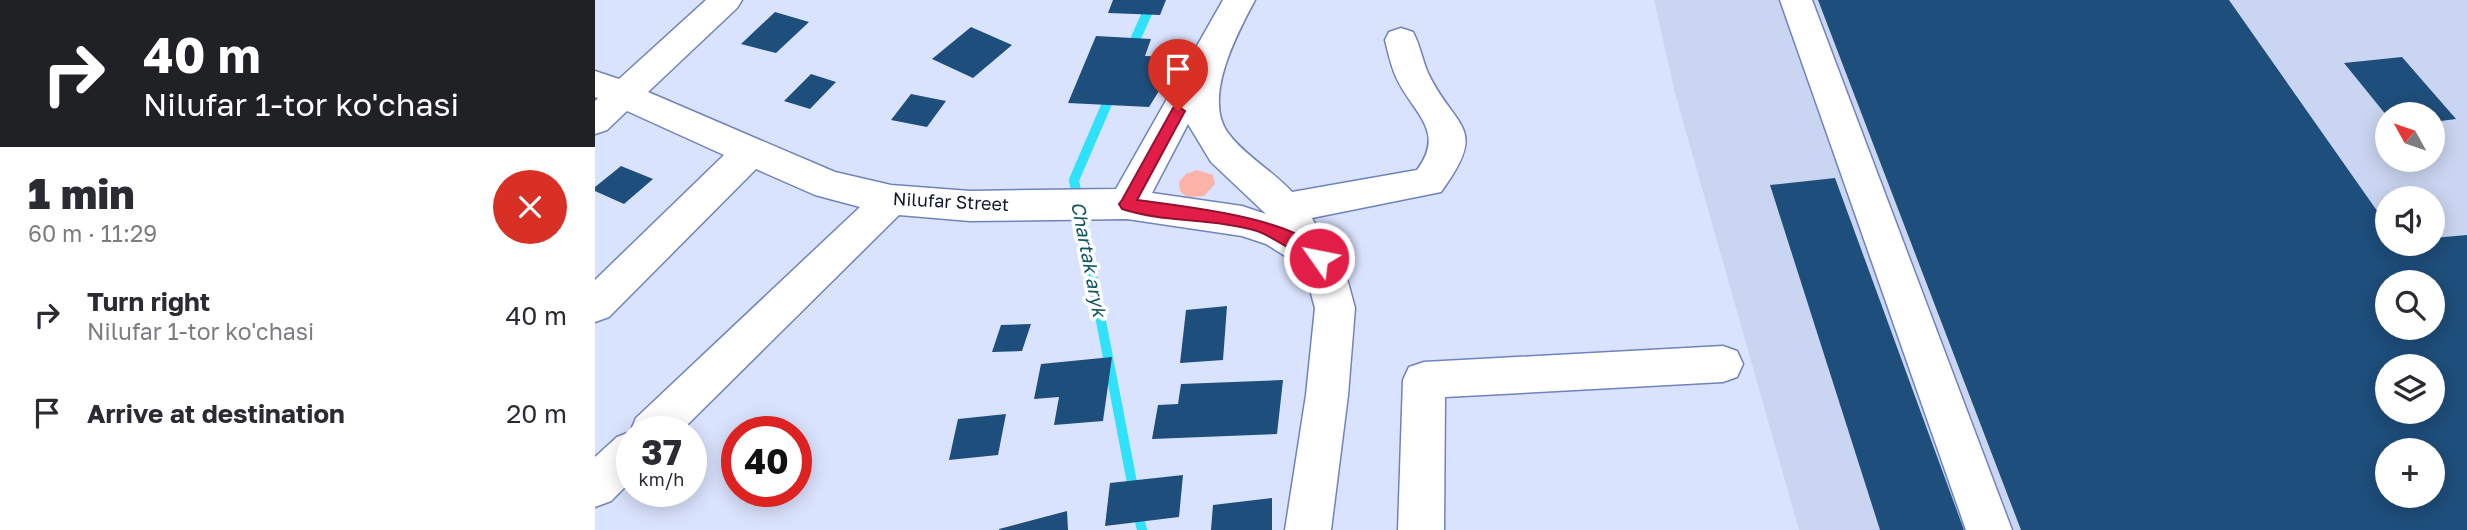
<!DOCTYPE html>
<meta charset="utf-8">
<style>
:root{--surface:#fff;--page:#f7f7f7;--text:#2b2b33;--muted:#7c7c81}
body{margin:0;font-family:"Golos Text",sans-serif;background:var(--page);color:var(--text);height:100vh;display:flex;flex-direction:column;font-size:26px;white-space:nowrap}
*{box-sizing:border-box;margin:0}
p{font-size:23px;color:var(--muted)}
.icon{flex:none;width:38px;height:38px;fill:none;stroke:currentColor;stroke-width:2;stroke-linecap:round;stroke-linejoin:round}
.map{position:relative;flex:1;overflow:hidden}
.sheet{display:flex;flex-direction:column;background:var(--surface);width:595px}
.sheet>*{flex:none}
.banner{background:#202124;color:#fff;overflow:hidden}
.needle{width:46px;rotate:310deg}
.fabs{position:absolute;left:1780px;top:102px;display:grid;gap:14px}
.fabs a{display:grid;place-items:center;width:70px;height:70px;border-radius:50%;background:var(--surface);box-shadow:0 4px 18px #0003;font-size:35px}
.speed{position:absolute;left:21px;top:416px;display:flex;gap:14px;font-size:35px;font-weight:700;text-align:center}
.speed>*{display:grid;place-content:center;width:91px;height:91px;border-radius:50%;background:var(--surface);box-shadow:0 4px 18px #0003;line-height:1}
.speed small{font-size:18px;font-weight:400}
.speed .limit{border:10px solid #d22;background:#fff;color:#111}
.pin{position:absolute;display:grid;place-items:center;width:60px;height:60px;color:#fff;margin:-72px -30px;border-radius:50% 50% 50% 0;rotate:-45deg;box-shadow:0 0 7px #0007}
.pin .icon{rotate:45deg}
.me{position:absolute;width:77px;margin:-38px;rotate:303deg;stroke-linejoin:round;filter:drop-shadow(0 0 5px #0008)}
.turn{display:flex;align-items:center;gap:24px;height:147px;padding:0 28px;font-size:32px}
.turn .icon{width:91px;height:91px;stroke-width:2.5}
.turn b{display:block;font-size:49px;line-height:60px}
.round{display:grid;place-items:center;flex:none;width:74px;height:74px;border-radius:37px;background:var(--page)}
.headline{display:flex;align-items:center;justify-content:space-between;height:119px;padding:0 28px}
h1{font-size:42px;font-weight:800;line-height:52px}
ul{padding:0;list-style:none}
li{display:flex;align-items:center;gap:21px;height:98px;padding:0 28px}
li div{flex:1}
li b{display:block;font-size:26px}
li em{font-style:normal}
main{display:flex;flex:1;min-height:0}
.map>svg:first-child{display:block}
</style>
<main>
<section class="sheet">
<div class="banner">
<div class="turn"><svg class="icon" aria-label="right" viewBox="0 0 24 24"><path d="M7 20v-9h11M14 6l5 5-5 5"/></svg><div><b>40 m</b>Nilufar 1-tor ko'chasi</div></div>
</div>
<div class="headline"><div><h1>1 min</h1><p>60 m · 11:29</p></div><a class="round" style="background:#d93025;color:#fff"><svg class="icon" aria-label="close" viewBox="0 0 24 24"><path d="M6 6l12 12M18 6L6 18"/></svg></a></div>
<ul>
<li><svg class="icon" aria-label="right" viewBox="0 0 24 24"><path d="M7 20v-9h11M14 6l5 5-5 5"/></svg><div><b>Turn right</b><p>Nilufar 1-tor ko'chasi</p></div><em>40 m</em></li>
<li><svg class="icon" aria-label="arrive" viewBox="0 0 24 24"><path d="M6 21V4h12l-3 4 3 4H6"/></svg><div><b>Arrive at destination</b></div><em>20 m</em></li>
</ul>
</section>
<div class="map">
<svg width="1872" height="530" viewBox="0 0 1872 530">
<rect width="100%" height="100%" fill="#dae3fd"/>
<path fill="#cad5f1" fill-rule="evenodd" d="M1059 0H1872V530H1204L1080 93ZM1792 114H1838V159H1792ZM1792 198H1838V243H1792ZM1792 282H1838V327H1792ZM1792 366H1838V411H1792ZM1792 450H1838V495H1792Z"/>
<path fill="#fbb3a7" d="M602 170 618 175 620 184 609 196 592 197 585 191 584 182 591 174Z"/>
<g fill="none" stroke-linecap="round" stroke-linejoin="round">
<g stroke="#2fe2fa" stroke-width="10">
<path d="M536 49 558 0"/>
<path d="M517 92 479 180 539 493"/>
<path d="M542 509 547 530"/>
</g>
</g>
<g fill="#1e4e7b" fill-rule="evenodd">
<path d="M518 0H571L565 15 513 13Z"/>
<path d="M1223 0H1634L1792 225V243H1838V238L1872 235V530H1426ZM1792 282H1838V327H1792ZM1792 366H1838V411H1792ZM1792 450H1838V495H1792Z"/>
<path d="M180 12 214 22 181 53 146 44Z"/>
<path d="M376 27 417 45 378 78 337 59Z"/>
<path d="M501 36 556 39 550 56 585 57 554 107 473 103Z"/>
<path d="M1807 57 1861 119 1838 122V114H1792V116L1749 63Z"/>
<path d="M216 74 241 82 215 109 189 101Z"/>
<path d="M316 94 351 101 332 127 296 120Z"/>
<path d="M26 166 58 179 29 204 0 191V187Z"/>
<path d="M1240 178 1369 530H1285L1175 185Z"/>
<path d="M632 306 628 360 585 363 591 310Z"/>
<path d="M436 324 427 351 397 352 406 325Z"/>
<path d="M517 357 508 421 459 425 464 397 439 399 446 364Z"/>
<path d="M688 380 682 434 557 439 563 405 583 404 586 384Z"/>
<path d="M411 414 403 455 354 460 363 419Z"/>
<path d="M588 475 584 517 510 526 515 483Z"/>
<path d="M677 498V530H616L618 505Z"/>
<path d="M472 511 473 530H404V529Z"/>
</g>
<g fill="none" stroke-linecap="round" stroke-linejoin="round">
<g stroke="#6f83bd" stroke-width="3">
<g id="minor">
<path d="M111 0H147L142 8 53 92 240 172 296 185 375 191 521 189 628 0H660C643 32 607 98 633 133 650 156 677 170 697 192L822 170C852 130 817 113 801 77 796 66 793 52 790 40L794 32 806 28 818 32C825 45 827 59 833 73 860 130 895 125 846 192L717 218 722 228 718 235 738 247 753 282 760 308 753 395 736 530H690L711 395 720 308 709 268 671 244 647 236 532 219 375 221 304 215 85 432H37V480L16 501 0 507V457L22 437 35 432 41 418 265 207 220 195 161 169 14 317 0 322V280L129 155 32 111 12 130 0 134V101L3 98 0 97V71L24 79ZM593 124 616 162 671 214 647 206 557 193Z"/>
<path d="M1185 0H1217L1417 530H1371Z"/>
<path d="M1128 346 1142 351 1148 364 1142 377 1128 382 850 397 849 530H803L808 380 814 367 829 362Z"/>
</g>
</g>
<use href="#minor" fill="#fff" fill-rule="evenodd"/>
</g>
<path fill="#e11d48" stroke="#92132f" stroke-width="2" d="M583 106 590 111 542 200C585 206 710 218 732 258L730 263C718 267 679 236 662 231 619 218 570 223 527 209L524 204 527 200 578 108Z"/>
<g text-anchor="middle" stroke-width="7" stroke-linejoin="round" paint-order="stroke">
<g font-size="18" fill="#11182f" stroke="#fff">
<text transform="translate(356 202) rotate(3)" y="6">Nilufar Street</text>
</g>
<g font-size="19" font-style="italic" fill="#0f5660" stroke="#fff">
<text transform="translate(494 259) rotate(79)" y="7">Chartak aryk</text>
</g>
</g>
</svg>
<div class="fabs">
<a><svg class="needle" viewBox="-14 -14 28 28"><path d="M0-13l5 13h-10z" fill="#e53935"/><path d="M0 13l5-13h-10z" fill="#7c7c81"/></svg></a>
<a><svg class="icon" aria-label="sound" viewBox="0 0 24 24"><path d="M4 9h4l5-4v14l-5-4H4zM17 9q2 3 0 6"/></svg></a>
<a><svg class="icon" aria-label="search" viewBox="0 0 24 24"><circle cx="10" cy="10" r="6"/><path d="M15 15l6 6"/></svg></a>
<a><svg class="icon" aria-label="layers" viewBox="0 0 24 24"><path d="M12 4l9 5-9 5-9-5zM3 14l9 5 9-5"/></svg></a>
<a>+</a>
</div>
<div class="speed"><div>37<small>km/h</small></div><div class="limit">40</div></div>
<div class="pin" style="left:583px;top:111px;background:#d93025"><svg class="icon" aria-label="arrive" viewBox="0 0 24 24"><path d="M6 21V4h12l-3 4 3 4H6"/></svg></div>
<svg class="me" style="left:724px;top:258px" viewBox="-20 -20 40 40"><circle r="17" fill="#e11d48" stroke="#fff" stroke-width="3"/><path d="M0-11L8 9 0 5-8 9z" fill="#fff"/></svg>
</div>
</main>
